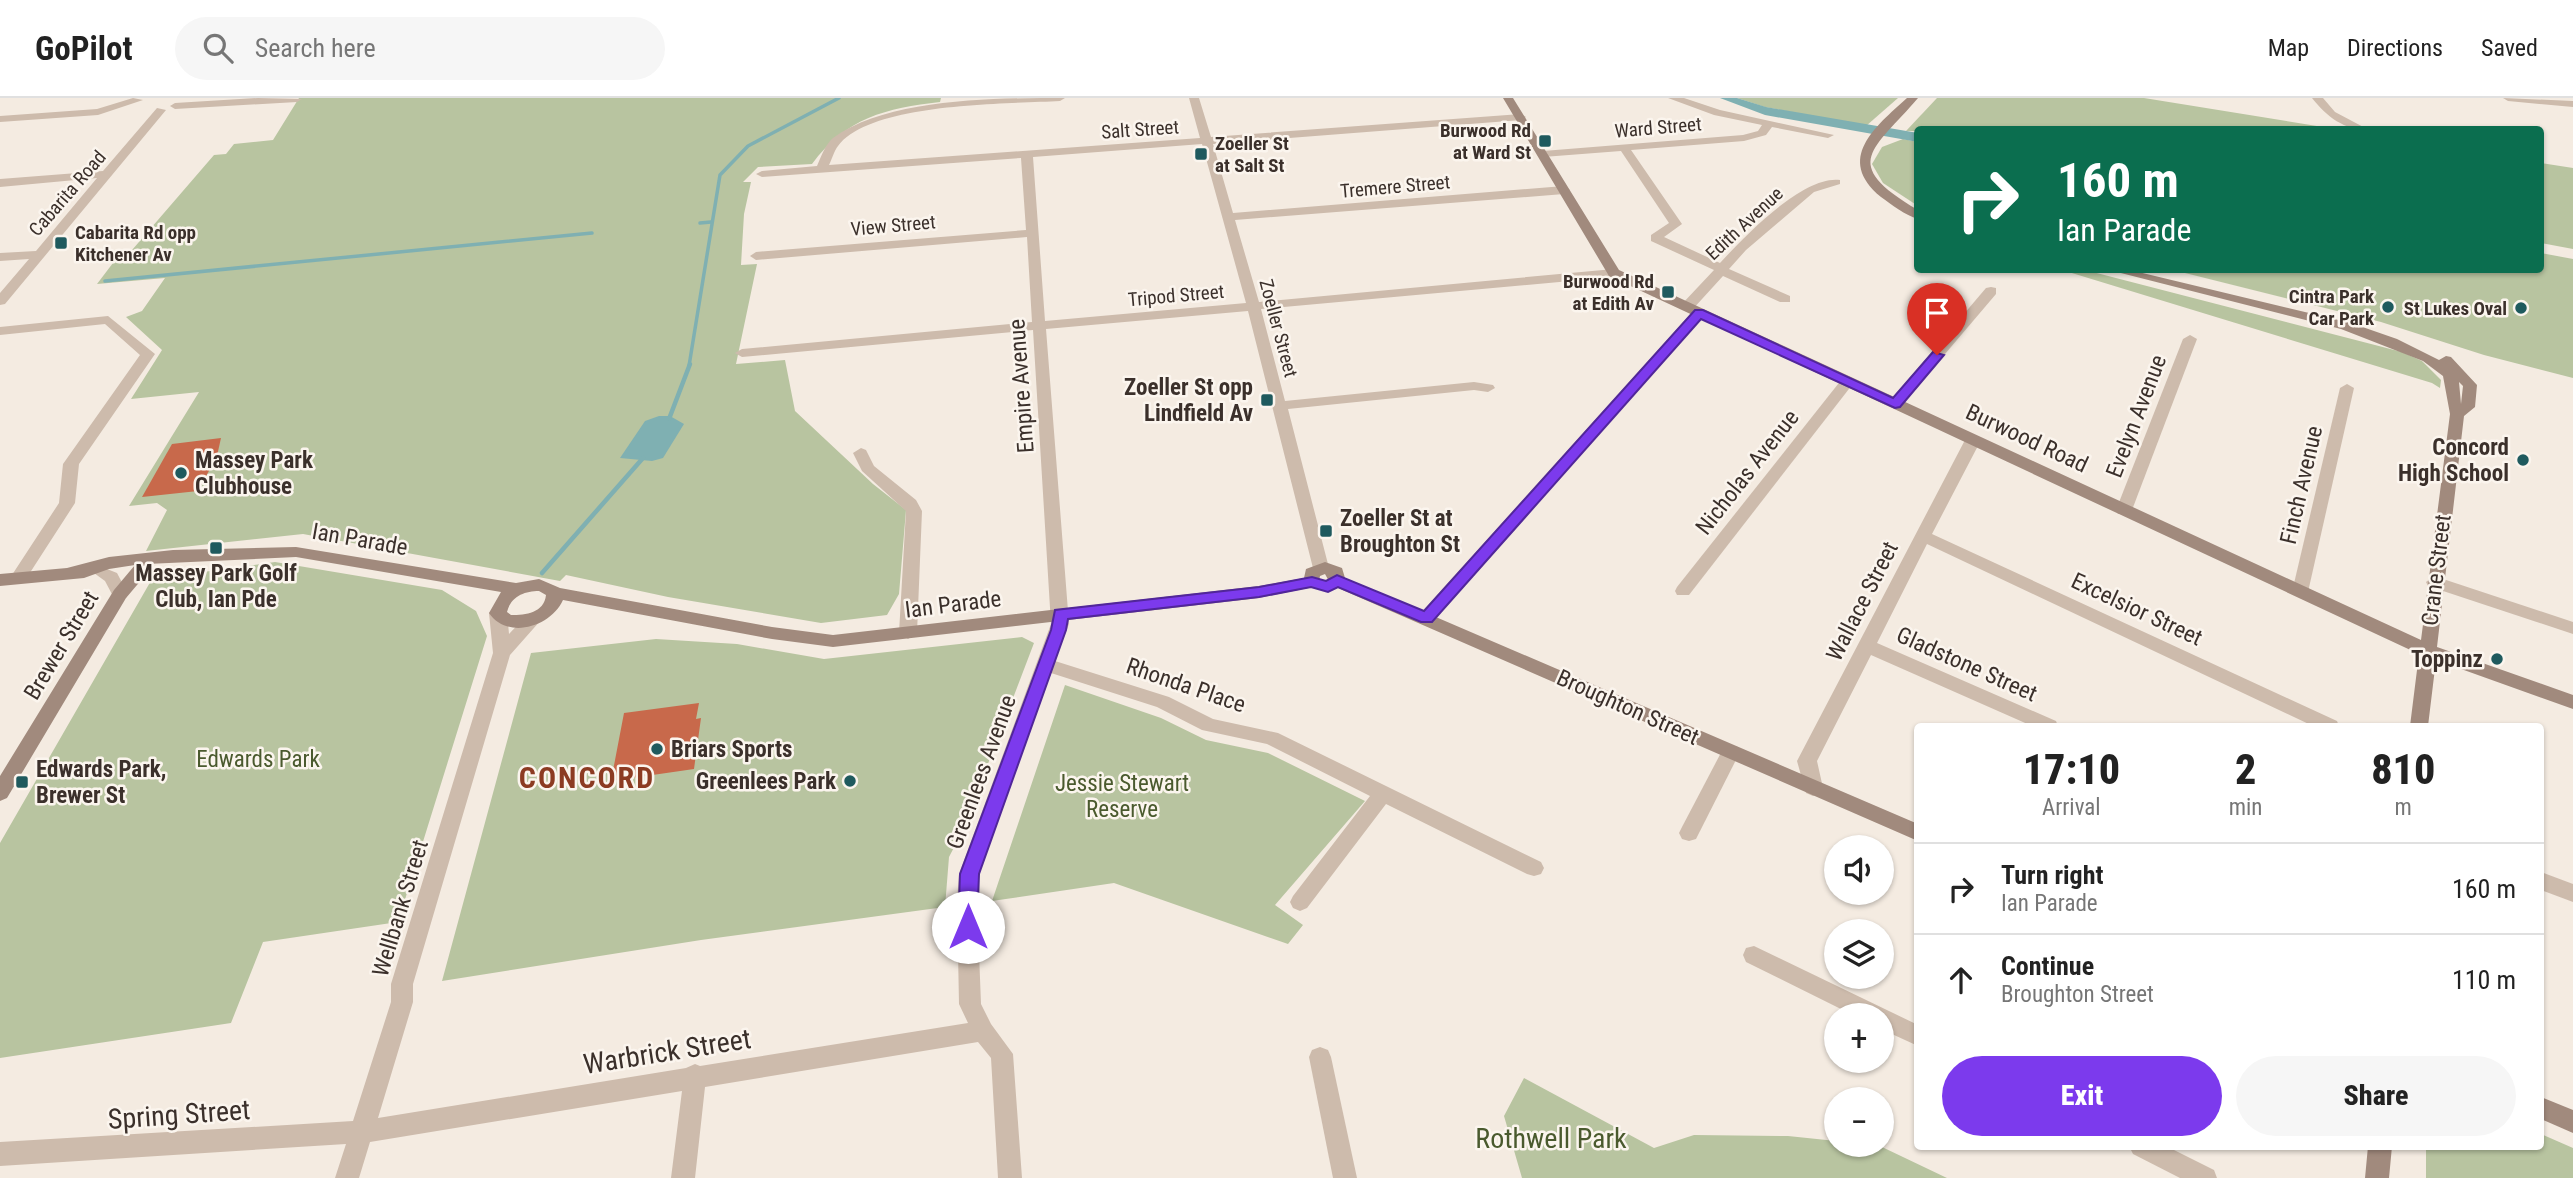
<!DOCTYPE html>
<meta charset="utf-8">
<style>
:root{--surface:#fff;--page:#f6f6f6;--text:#222;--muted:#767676;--line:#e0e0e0;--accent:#7c3aed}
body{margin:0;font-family:"Roboto Condensed",sans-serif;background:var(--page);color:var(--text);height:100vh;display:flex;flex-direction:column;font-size:26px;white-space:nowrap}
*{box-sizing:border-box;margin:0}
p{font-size:23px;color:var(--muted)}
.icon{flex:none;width:38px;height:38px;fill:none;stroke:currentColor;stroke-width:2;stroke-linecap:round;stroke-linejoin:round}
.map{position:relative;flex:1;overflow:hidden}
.panel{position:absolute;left:1914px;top:625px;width:630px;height:427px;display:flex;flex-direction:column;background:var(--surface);border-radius:7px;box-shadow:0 2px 5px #0004}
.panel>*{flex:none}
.hud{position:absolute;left:1914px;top:28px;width:630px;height:147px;border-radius:7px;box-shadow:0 2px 5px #0004;background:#0b6e4f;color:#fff;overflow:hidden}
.controls{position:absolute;left:1824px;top:737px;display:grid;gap:14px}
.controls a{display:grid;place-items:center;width:70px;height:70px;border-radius:50%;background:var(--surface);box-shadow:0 2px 5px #0004;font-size:35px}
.pin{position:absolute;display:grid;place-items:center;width:60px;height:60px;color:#fff;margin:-72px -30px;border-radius:50% 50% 50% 0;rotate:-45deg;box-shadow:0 0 7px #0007}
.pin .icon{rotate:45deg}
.me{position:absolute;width:77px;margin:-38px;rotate:0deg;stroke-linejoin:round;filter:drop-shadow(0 0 5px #0008)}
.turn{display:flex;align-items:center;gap:24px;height:147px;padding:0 28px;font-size:32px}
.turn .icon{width:91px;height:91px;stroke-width:2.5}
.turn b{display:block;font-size:49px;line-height:60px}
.eta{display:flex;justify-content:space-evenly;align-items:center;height:119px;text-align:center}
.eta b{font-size:42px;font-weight:800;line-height:49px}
.button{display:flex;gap:14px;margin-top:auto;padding:14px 28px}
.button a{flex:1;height:80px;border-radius:42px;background:var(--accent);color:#fff;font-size:28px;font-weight:800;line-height:80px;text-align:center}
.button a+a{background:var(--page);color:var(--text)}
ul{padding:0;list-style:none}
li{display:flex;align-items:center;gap:21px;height:91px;padding:0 28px;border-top:2px solid var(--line)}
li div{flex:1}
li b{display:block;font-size:26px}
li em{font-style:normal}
header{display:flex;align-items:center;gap:42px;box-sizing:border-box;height:98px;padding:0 35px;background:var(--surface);border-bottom:2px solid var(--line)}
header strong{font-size:33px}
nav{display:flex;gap:38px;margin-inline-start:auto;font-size:24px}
.search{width:490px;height:63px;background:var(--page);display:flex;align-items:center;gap:18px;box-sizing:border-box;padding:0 24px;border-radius:38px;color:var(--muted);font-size:26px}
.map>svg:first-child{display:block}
</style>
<header>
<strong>GoPilot</strong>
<div class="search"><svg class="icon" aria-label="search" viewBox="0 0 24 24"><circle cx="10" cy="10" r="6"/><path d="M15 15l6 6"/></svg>Search here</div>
<nav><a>Map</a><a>Directions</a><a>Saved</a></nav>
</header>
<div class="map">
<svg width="2573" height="1080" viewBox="0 0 2573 1080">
<rect width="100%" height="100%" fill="#f4ebe1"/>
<g fill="#b8c4a0">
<path d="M299 0H941L940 4C886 10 846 20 812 66L758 69 743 84H751L744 116 741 167 757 166 736 266 785 262 795 313 873 386 906 412 899 496 887 517 821 525 668 499 566 477 560 483 303 436 146 453 167 412 157 405 129 408 199 294 131 301 162 252 126 219 142 213 165 180 97 186 116 161 126 159 214 57 226 56 234 46 273 42Z"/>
<path d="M1737 0H1898L1866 28 1765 9Z"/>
<path d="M1937 0H2144L2335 31 1906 33Z"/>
<path d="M1903 41 1918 44V108L1883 85 1872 66 1882 49Z"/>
<path d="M2541 65 2573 70V151L2541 145Z"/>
<path d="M2541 155 2573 161V280L2484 257 2381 224 2173 172H2541Z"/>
<path d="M2062 172H2085L2402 254 2422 263 2441 282 2440 290 2432 285Z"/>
<path d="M275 464 442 492 476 513 487 538 398 824 263 844 231 925 0 960V745L152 481Z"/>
<path d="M1022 539 1034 545 962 734 949 759 945 809 701 842 442 883 531 555 656 541 737 546 824 561Z"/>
<path d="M1065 587 1161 620 1206 642 1268 655 1365 703 1275 807 1303 827 1288 846 1114 785 992 803Z"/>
<path d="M1524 980 1654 1050 1694 1037 1788 1038 1836 1043V1046L1882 1049 1947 1080H1522L1504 1018Z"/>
<path d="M2541 1036 2573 1050V1080H2426V1048H2541Z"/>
</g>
<g fill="#7fb0b2">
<path d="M1720 0H1737L1766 9 1918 35V44L1765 17Z"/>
<path d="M659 318H670L684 326 663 360 652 363 620 360 645 323Z"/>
</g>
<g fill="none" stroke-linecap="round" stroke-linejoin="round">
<g stroke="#7fb0b2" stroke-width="3.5">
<path d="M700 125 711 124"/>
<path d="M105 183 592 135"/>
<path d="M689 268 720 77 748 48 839 0"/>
</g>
<g stroke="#7fb0b2" stroke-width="4.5">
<path d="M669 321 690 266"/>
<path d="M542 475 643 360"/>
</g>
</g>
<g fill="#c8694b">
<path d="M221 340 217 358 198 393 142 399 172 346Z"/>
<path d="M699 605 696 621 701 620 694 671 611 683 624 615Z"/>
</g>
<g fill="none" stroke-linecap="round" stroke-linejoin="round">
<g fill="#cdbbac" fill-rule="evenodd">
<path d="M133 0 143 2 98 17 0 24V18L97 11Z"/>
<path d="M258 0 302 1 297 4 175 11 170 8 175 5Z"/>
<path d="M1065 0 1060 3C1008 6 871 4 838 48 834 53 832 61 829 67L1200 40 1189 0H1199L1211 39 1521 16 1526 19 1521 22 1213 46 1233 115 1564 88 1570 92 1564 96 1235 122 1259 204 1614 171 1620 175 1614 179 1261 211 1285 303 1474 284 1493 287 1495 290 1488 294 1474 292 1288 311 1329 470 1327 474 1321 476 1313 470 1248 213 1046 231 1069 526 1055 563 1169 599 1213 621 1278 635 1541 764 1544 770 1541 776 1534 778 1527 776 1386 706 1307 810 1300 813 1293 810 1290 804 1293 798 1370 698 1267 646 1202 632 1157 609 1051 575 979 776 977 803 981 906 991 926 1013 956 1022 1080H998L991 960 978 944 705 989 695 1080H671L682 993 370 1044 359 1080H335L346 1046 0 1068V1044L353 1023 391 904V886L493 555 489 515 498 509 507 515 509 536 526 518 532 516 541 522 510 557 413 886V904L378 1020 686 970 695 966 700 968 968 925 959 906 957 803 959 776 1051 526 1033 232 742 259 735 255 742 251 1032 224 1027 139 756 162 750 158 756 154 1026 132 1021 60 762 79 756 76 762 73 817 68C821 59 825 47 833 40 888 0 997 0 1065 0ZM1202 46 1246 205 1045 223 1033 59Z"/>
<path d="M1668 0H1684L1720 12 1834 37 1828 40 1772 29 1766 37 1744 43 1631 52 1682 126 1664 139 1720 165C1744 139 1803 77 1840 82V86L1814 94 1746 152 1729 171 1790 198V204H1780L1723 178 1692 212H1682V206L1714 172 1651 143V137L1669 125 1621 53 1543 59 1537 56 1543 53 1743 37 1758 33 1762 27 1714 17Z"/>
<path d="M2312 0H2323L2335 14 2369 32C2344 32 2327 19 2312 0Z"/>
<path d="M2503 0 2573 3V9L2508 3Z"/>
<path d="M157 10 166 12 5 206 0 207V195L29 161 0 163V155L36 153 97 80 0 89V81L103 73Z"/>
<path d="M1991 189 1996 190V196L1900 309H1890V303L1986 190Z"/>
<path d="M1699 211 1706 215 1704 218 1432 524H1420L1417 520 1420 516 1694 212Z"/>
<path d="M108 218 155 256 79 366 75 405 24 484H12L10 480 59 405 63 366 140 257 105 226 0 237V229Z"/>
<path d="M2190 237 2197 241 2132 412 2130 416H2118L2116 412 2183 241Z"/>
<path d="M1847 280 1854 284 1852 287 1689 497H1677L1675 493 1677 489 1842 281Z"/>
<path d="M2347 286 2354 290 2308 494 2300 500 2292 494 2340 290Z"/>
<path d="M1973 337 1981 342 1932 436 2337 623 2339 628H2313L1927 446 1877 545 2056 623 2058 628H2032L1871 557 1817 663 1823 690 1820 695 1813 698 1806 695 1797 663 1965 342Z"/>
<path d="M861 350 866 352 874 368 916 402 922 413 917 535 908 541 899 535 906 413 862 373 853 355Z"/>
<path d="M102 469 117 475 128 496 126 500H114L105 483 94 475 96 471Z"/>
<path d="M2434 478 2573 524V536L2428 488 2426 484Z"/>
<path d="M1731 647 1738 649 1740 654 1696 741 1689 743 1682 741 1679 735 1682 729 1724 649Z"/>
<path d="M2541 774 2573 786V804L2541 792Z"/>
<path d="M1754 848 1918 927V948L1881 931V917H1853L1746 864 1743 857 1746 850Z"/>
<path d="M1320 949 1328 952 1331 959 1357 1080H1333L1309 959 1312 952Z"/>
<path d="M2129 1048H2166L2214 1072 2217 1080H2180L2133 1056Z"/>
</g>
<g fill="#a18a7d" fill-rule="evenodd">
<path d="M1503 0H1513L1619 172 2421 542 2450 316 2443 278 2423 263 2341 231 2109 172H2130L2351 225 2397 241 2439 262 2446 258 2451 259 2477 287 2475 309 2464 318 2437 549 2573 597V611L2436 562 2428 628H2410L2419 556 1609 178ZM2459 284 2463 288 2461 306Z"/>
<path d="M1907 0H1918C1874 52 1838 65 1918 112V121C1905 117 1892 107 1881 99 1835 61 1875 29 1907 0Z"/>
<path d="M296 449 516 485 539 481 560 490 772 529 833 537 1259 488 1304 480 1306 471 1325 464 1342 470 1345 480 1918 726V743L1331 487 1325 476 1320 478 1318 488 1259 500 833 549 772 541 563 502C551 529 507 542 489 515L501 494 296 459 147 466 150 470 148 474 126 500 7 700 0 703V678L114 492 135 467 109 471 84 480 0 488V476L67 470 109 459 173 452ZM539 493 546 497C544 515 526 517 511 517L507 514C511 498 525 493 539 493Z"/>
<path d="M2541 999 2573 1012V1035L2541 1021Z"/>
<path d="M2368 1048H2392L2389 1080H2365Z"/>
</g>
</g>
<path fill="#7c3aed" stroke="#51269a" stroke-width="2" d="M1695 212H1703L1893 300 1933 254 1944 257 1900 309 1895 310 1701 221 1432 524H1421L1338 489 1328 494 1311 489 1259 499 1068 521 1066 532 979 776 977 829 975 835H961L958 829 960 776 1051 532 1055 512 1259 489 1312 479 1326 483 1337 477 1424 513Z"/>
<g fill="#1f5a5e" stroke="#fbf5ee" stroke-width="2.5">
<rect x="1538" y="36" width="14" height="14" rx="3.5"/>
<rect x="1194" y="49" width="14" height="14" rx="3.5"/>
<rect x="54" y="138" width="14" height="14" rx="3.5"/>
<rect x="1661" y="187" width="14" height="14" rx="3.5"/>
<circle cx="2388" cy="209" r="7"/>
<circle cx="2521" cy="210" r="7"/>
<rect x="1260" y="295" width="14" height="14" rx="3.5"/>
<circle cx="2523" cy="362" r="7"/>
<circle cx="181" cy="375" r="7"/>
<rect x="1319" y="426" width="14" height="14" rx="3.5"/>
<rect x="209" y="443" width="14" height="14" rx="3.5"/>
<circle cx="2497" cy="561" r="7"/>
<circle cx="657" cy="651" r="7"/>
<circle cx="850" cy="683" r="7"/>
<rect x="15" y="677" width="14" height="14" rx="3.5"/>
</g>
<g text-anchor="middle" stroke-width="5" stroke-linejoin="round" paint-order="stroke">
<g font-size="19" fill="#3b302b" stroke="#fbf5ee">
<text transform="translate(1658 29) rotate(-5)" y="7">Ward Street</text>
<text transform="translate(1140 31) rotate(-4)" y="7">Salt Street</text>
<text transform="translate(1395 88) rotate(-5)" y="7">Tremere Street</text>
<text transform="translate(67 95) rotate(-49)" y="7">Cabarita Road</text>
<text transform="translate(1744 125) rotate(-43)" y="7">Edith Avenue</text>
<text transform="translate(893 127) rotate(-5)" y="7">View Street</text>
<text transform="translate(1176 197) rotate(-5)" y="7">Tripod Street</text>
<text transform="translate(1279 230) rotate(75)" y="7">Zoeller Street</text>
</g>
<g font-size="19" font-weight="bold" fill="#3b302b" stroke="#fbf5ee" text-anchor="end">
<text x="1531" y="39">Burwood Rd<tspan x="1531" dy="22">at Ward St</tspan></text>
<text x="1215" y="52" text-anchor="start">Zoeller St<tspan x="1215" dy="22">at Salt St</tspan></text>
<text x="75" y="141" text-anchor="start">Cabarita Rd opp<tspan x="75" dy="22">Kitchener Av</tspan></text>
<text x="1654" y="190">Burwood Rd<tspan x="1654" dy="22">at Edith Av</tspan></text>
<text x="2374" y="205">Cintra Park<tspan x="2374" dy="22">Car Park</tspan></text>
<text x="2507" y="217">St Lukes Oval</text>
</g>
<g font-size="23" fill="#3b302b" stroke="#fbf5ee">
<text transform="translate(1021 288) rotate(-94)" y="8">Empire Avenue</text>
<text transform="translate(2136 318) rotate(-69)" y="8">Evelyn Avenue</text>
<text transform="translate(2027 340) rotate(25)" y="8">Burwood Road</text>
<text transform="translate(1747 374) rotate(-52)" y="8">Nicholas Avenue</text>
<text transform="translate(2301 387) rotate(-77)" y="8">Finch Avenue</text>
<text transform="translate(360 441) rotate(10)" y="8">Ian Parade</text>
<text transform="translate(2436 472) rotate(-83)" y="8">Crane Street</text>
<text transform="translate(1862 503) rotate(-63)" y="8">Wallace Street</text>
<text transform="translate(953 506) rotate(-7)" y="8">Ian Parade</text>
<text transform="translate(2137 511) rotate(25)" y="8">Excelsior Street</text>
<text transform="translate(61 547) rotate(-59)" y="8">Brewer Street</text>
<text transform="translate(1967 566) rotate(24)" y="8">Gladstone Street</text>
<text transform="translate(1186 587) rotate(19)" y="8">Rhonda Place</text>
<text transform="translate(1628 609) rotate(24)" y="8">Broughton Street</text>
<text transform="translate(981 674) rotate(-70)" y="8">Greenlees Avenue</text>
<text transform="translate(400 810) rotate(-73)" y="8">Wellbank Street</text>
</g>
<g font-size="23" font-weight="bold" fill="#3b302b" stroke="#fbf5ee" text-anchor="end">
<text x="1253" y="297">Zoeller St opp<tspan x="1253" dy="26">Lindfield Av</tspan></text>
<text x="2509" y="357">Concord<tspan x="2509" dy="26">High School</tspan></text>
<text x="195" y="370" text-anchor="start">Massey Park<tspan x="195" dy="26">Clubhouse</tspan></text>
<text x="1340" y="428" text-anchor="start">Zoeller St at<tspan x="1340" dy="26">Broughton St</tspan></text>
<text x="216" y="483" text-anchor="middle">Massey Park Golf<tspan x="216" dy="26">Club, Ian Pde</tspan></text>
<text x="2483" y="569">Toppinz</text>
<text x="671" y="659" text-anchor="start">Briars Sports</text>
<text x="36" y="679" text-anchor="start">Edwards Park,<tspan x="36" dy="26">Brewer St</tspan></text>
<text x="836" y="691">Greenlees Park</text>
</g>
<g font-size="23" fill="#4a5a2e" stroke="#fbf5ee">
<text x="258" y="669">Edwards Park</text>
<text x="1122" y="693">Jessie Stewart<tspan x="1122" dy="26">Reserve</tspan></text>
</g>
<g font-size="28" fill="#3b302b" stroke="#fbf5ee">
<text transform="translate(667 953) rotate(-9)" y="10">Warbrick Street</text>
<text transform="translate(179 1016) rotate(-4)" y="10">Spring Street</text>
</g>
<g font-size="28" fill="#4a5a2e" stroke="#fbf5ee">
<text x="1551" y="1050">Rothwell Park</text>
</g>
<g font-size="30" font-weight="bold" letter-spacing="2" fill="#8c3b22" stroke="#fbf5ee">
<text x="587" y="690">CONCORD</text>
</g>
</g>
</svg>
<div class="controls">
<a><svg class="icon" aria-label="sound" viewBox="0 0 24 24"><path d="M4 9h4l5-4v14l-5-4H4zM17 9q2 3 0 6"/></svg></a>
<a><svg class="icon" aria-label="layers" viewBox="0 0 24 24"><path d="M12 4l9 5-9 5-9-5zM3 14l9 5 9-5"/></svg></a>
<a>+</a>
<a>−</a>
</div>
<div class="pin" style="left:1937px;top:257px;background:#d93025"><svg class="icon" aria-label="arrive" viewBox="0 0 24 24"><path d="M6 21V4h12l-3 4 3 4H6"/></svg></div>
<svg class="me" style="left:968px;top:829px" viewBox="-20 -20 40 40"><circle r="19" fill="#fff"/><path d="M0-13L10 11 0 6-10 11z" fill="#7c3aed"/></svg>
<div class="hud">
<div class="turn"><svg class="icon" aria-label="right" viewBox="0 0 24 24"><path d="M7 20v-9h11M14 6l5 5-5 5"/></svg><div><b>160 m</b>Ian Parade</div></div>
</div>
<section class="panel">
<div class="eta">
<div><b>17:10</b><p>Arrival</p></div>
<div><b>2</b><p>min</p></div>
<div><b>810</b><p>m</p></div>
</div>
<ul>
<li><svg class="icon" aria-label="right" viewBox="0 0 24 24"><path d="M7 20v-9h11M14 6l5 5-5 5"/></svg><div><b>Turn right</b><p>Ian Parade</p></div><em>160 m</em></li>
<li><svg class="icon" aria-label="ahead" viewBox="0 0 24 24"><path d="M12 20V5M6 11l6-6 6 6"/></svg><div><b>Continue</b><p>Broughton Street</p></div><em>110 m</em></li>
</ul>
<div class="button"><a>Exit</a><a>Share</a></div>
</section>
</div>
